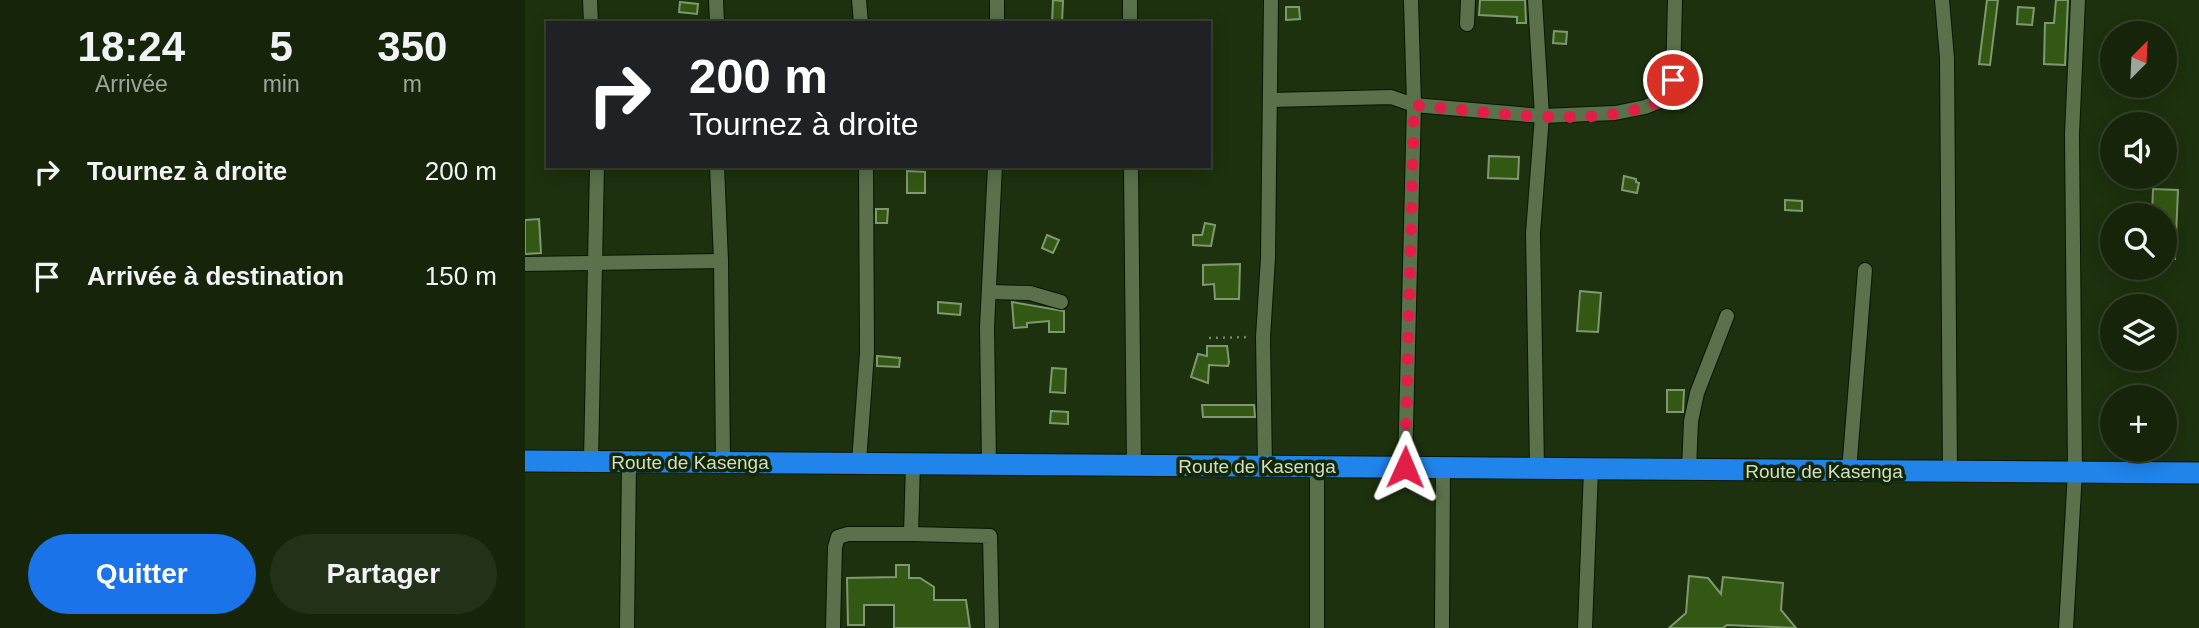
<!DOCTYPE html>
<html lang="fr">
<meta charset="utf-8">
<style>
:root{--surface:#16250a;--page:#233118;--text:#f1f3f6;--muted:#9ea59c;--line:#35422b;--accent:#1a73e8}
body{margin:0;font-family:Helvetica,sans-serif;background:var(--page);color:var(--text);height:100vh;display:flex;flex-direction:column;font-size:26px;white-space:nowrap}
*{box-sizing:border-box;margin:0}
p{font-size:23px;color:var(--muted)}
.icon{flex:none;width:38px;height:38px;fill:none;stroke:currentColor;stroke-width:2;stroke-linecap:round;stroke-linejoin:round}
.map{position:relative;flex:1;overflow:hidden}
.panel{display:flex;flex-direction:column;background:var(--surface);width:525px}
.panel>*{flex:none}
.banner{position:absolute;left:21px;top:21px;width:665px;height:147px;border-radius:0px;box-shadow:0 4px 18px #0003,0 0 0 2px var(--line);background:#202124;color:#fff;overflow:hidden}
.needle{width:46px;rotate:24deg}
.fabs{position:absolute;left:1575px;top:21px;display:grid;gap:14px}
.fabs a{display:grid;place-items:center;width:77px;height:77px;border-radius:50%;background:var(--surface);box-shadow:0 4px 18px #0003,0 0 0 2px var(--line);font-size:35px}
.pin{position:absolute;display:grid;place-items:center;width:60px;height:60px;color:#fff;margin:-30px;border:4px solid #fff;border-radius:50%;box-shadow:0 2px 7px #0007}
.me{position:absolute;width:77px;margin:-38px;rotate:1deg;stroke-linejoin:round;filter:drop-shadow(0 0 5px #0008)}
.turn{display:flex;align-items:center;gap:24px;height:147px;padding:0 28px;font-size:32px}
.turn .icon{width:91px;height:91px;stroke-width:2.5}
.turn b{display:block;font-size:49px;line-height:60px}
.eta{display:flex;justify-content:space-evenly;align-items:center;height:119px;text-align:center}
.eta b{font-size:42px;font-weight:700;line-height:49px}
.primary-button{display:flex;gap:14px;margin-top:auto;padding:14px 28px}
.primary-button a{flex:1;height:80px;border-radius:42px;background:var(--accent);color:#fff;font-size:28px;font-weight:700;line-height:80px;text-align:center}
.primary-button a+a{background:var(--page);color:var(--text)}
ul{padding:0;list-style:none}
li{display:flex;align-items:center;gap:21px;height:105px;padding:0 28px}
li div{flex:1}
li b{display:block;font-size:26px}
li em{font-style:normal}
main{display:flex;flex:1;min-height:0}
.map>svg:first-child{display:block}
</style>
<main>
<section class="panel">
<div class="eta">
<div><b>18:24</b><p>Arrivée</p></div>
<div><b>5</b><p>min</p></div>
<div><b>350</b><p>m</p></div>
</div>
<ul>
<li><svg class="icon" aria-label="right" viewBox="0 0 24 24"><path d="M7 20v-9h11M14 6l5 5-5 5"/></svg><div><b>Tournez à droite</b></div><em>200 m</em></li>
<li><svg class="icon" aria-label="arrive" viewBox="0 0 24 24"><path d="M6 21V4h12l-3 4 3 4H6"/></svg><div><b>Arrivée à destination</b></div><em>150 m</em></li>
</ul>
<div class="primary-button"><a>Quitter</a><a>Partager</a></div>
</section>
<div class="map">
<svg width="1674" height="628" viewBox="0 0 1674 628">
<rect width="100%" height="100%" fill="#1d310e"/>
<g fill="#335813" stroke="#809871" stroke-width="2">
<path d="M528 0 538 1 537 23 527 22Z"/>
<path d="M955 0H1000L1001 23H992V17L954 15Z"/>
<path d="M1462 0H1473L1465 65 1454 64Z"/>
<path d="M1531 0H1543L1540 65 1519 64 1520 23H1529Z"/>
<path d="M155 2 173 4 172 14 154 12Z"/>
<path d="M761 7H774L775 19 761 20Z"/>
<path d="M1493 7 1509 8 1507 25 1492 24Z"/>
<path d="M1029 31 1042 32 1041 44 1028 43Z"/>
<path d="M964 156 994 157 993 179 963 178Z"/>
<path d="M382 171 400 172V193H382Z"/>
<path d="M1099 176 1111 179V182L1114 183 1112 193 1097 190Z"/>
<path d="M1628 189 1653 190 1650 259 1640 258V215H1627Z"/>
<path d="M1260 200 1277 201V211L1260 210Z"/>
<path d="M351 209H363L362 223H351Z"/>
<path d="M14 219 16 253 0 254V220Z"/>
<path d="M680 223 690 225 686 246 668 245V235H677Z"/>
<path d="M522 235 534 240 528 253 517 248Z"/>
<path d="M715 264 714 299H690L689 284 678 285V265Z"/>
<path d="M1055 291 1076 293 1073 332 1052 331Z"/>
<path d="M413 302 436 304 435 315 413 313Z"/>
<path d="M487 302 539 311V332H524V321L502 323V327L489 328Z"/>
<path d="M682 346H702L704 362 703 366 684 365 683 383 666 377 673 354 682 356Z"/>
<path d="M352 356 375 358 374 367 352 366Z"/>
<path d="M527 368 541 369 540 393 525 392Z"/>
<path d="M1142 390H1159L1158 412H1142Z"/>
<path d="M677 405H729L730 417H678Z"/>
<path d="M526 411 543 412V424L525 423Z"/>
<path d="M371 565H384V578H395L409 587V600H441L445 628H369V605H339V625H323L322 578 371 577Z"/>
<path d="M1164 576 1183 578 1196 594 1198 577 1258 583 1256 610 1271 628 1202 625 1198 628H1144L1161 613Z"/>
</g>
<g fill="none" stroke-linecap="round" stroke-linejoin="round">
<g stroke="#061800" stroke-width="16">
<g id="minor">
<path d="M65 0 66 23"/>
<path d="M191 0 192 23"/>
<path d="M334 0 336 23"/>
<path d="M472 0V23"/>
<path d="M1010 0 1017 116 1008 233 1012 468"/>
<path d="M1417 0 1422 58 1425 472"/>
<path d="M605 23V0"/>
<path d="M942 24 943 0"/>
<path d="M746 100 866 97 889 105 1017 116 1090 113 1120 107 1140 99 1148 81 1150 0"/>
<path d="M192 166 196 261 198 463"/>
<path d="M606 166 609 466"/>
<path d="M0 264 196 261"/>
<path d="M466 292 505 293 536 302"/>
<path d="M66 461 72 166"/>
<path d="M334 462 342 353 341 166"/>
<path d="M464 464 462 327 470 166"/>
<path d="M740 467 738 337 743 258 746 0"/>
<path d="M792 467V628"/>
<path d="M880 467 889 105 886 0"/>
<path d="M1164 470 1166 421 1172 393 1202 316"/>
<path d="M1324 471 1340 270"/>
<path d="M386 534 465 536 467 628"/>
<path d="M102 628 104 463"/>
<path d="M308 628 310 547 313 537 323 534H386L388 463"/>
<path d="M917 628 918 467"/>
<path d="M1060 628 1066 469"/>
<path d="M1541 628 1550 472 1547 134 1553 0"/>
</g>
</g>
<g stroke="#061800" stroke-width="23">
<path id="highway" d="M0 461 1674 473"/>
</g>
<path stroke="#748469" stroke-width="2.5" stroke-dasharray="2 5" stroke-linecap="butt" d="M684 338 726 337"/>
<use href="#minor" stroke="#5a714c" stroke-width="14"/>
<use href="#highway" stroke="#2084eb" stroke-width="21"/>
</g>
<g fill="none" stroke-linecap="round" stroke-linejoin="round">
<path stroke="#e11d48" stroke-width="12" stroke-dasharray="0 21.6" d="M880 467 889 105C958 111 1078 132 1140 99L1148 80"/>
</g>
<g text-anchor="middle" stroke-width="7" stroke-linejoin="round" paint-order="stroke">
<g font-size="19" fill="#d0ddc9" stroke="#142704">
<text x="165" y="469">Route de Kasenga</text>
<text x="732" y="473">Route de Kasenga</text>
<text x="1299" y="478">Route de Kasenga</text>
</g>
</g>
</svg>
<div class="fabs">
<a><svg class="needle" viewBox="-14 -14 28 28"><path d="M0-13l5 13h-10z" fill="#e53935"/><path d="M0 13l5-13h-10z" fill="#9ea59c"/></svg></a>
<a><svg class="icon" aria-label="sound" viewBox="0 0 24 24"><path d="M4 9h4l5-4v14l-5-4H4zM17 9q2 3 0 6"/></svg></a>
<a><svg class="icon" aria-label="search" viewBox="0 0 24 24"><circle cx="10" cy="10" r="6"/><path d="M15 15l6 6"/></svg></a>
<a><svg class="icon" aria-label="layers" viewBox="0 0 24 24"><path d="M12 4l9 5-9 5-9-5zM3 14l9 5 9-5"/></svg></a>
<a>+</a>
</div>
<div class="pin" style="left:1148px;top:80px;background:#d93025"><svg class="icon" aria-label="arrive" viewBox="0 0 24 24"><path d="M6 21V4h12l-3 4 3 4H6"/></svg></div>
<svg class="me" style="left:880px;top:467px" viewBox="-20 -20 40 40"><path d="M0-17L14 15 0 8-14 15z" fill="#e11d48" stroke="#fff" stroke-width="4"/></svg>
<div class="banner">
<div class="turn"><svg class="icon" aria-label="right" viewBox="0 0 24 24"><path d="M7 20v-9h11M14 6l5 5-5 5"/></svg><div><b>200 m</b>Tournez à droite</div></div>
</div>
</div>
</main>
